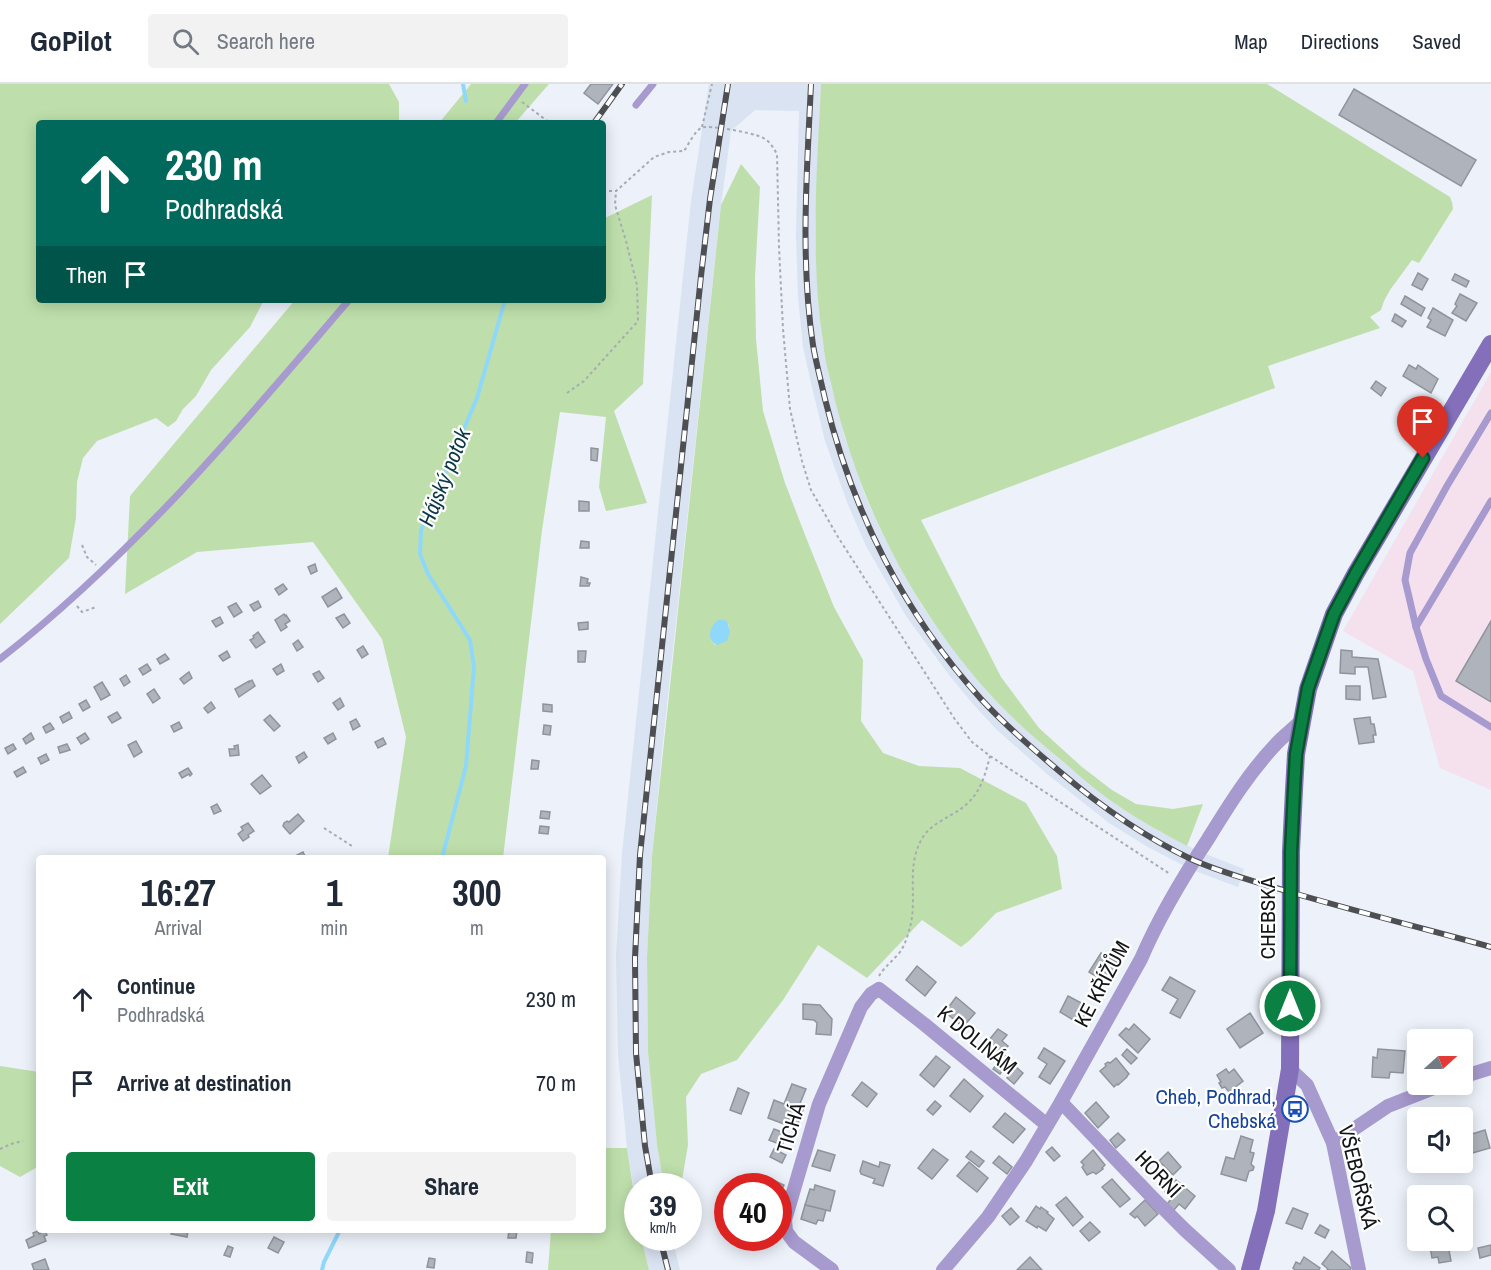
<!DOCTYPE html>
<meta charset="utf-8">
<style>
:root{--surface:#fff;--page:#f2f2f3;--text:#1f2937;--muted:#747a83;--line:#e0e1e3;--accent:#0b8043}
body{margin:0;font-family:"Archivo Narrow",sans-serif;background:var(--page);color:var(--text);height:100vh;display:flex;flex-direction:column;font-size:22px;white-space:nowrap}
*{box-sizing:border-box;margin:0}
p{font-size:20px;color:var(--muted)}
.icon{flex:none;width:33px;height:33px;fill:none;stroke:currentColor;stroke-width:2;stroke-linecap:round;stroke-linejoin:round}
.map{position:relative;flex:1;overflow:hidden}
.details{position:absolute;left:36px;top:771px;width:570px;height:378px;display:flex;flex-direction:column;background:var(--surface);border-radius:6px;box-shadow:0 3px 15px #0003}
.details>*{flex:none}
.banner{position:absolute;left:36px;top:36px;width:570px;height:183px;border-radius:6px;box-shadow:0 3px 15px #0003;background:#00695c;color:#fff;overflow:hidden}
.needle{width:39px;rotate:69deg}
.fabs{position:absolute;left:1407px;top:945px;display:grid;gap:12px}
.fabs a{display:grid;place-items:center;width:66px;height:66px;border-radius:6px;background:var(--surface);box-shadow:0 3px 15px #0003;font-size:30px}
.speed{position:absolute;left:624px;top:1089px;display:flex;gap:12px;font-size:30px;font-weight:700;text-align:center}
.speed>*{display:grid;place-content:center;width:78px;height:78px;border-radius:50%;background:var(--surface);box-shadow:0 3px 15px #0003;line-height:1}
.speed small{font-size:15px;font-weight:400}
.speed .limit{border:9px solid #d22;background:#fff;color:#111}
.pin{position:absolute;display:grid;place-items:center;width:51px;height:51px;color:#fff;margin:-62px -26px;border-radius:50% 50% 50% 0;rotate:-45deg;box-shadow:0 0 6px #0007}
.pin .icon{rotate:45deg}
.me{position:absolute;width:66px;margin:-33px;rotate:0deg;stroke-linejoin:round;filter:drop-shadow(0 0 4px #0008)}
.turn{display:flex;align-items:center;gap:21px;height:126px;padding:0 30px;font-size:27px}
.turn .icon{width:78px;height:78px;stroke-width:2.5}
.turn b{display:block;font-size:42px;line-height:51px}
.then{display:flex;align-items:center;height:57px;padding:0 30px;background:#0003;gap:12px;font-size:22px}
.eta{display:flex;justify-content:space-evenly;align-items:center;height:102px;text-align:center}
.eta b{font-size:36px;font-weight:700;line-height:42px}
.action{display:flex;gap:12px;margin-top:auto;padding:12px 30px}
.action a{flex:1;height:69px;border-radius:6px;background:var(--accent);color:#fff;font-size:24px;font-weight:700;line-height:69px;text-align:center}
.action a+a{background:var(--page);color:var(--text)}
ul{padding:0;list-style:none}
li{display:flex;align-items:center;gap:18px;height:84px;padding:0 30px}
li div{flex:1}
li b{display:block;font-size:22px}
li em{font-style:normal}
header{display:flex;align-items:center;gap:36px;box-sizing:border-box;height:84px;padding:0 30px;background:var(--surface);border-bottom:2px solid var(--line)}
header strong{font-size:28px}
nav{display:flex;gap:33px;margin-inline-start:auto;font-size:21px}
.search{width:420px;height:54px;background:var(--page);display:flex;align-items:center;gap:15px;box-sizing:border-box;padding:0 21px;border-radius:6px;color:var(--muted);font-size:22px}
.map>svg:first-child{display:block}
</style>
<header>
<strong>GoPilot</strong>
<div class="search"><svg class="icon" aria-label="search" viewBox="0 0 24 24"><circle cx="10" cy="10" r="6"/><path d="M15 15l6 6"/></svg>Search here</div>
<nav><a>Map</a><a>Directions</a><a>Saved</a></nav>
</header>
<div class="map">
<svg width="1491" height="1186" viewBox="0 0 1491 1186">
<rect width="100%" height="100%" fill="#ecf1fa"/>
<g fill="#dae3f2">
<path d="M709 0H821L815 150 818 212 823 260 844 351 865 411 883 451 922 522 943 551 987 607 1010 631 1059 675 1120 723 1156 745 1198 767 1244 785 1238 803 1190 785 1146 762 1109 739 1047 690 996 645 973 620 949 591 906 532 865 460 847 418 825 357 811 299 803 263 798 213 796 150 799 27 755 26 731 47 721 121 663 658 652 772 647 873 648 968 657 1061 664 1102H638V1130L627 1064 618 969 616 872 622 770 691 117Z"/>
<path d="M641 1154H672L680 1186H649Z"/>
</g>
<path fill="#f5e0ee" d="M1491 288V706L1440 684 1413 587 1343 547Z"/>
<g fill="#bedfab" fill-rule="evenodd">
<path d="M0 0H389L399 18V39H39V216H264L250 243 211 286 196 312 183 325 176 337 168 343 156 334 97 357 83 374 77 398 76 434 69 474 0 540Z"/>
<path d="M471 0H549L515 39H439Z"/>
<path d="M821 0H1267L1450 113 1452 118 1453 125 1419 179 1412 176 1390 206 1384 217 1381 226 1370 233 1380 244 1268 282 1275 304 921 436 1001 593 1039 644 1082 683 1112 706 1136 720 1173 725 1203 720 1187 762C1165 750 1142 738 1120 723 1102 711 1084 696 1067 681 1039 658 1011 634 987 607 913 523 862 425 835 316 831 297 825 278 823 258 810 173 817 86 821 0Z"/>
<path d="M741 80 760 103 755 193 756 255 763 327 785 399 807 456 834 523 863 576 861 637 883 669 919 682 960 684 1026 719 1057 772 1062 805 996 829 970 856 961 863 922 836 867 894 818 861 783 916 737 976 701 990 686 1013 688 1061 681 1102H664L657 1061 648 968 647 873 652 772 721 121ZM728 539 730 547 715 561 711 556 710 548Z"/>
<path d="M652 111 643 300 614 327 647 419 606 427 599 403 606 333 560 328 542 446 503 774H388L406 653 382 555 313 458 197 468 125 510 130 412 295 216H603V135Z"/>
<path d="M0 982 39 988V1082L20 1093 0 1082Z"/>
<path d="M603 1064H627L637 1130 638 1154H641L649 1186H548L551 1146H603Z"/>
</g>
<path fill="#8fd8f9" d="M718 536H723L727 537 730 547 727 557 717 561C706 556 709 543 718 536Z"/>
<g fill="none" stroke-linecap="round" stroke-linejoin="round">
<g stroke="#8fd8f9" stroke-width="4">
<path d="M463 0 466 17"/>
<path d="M442 774 466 682 474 583 470 556 428 490 420 470 421 446 477 314 505 216"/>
<path d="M322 1186 324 1178 340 1146"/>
</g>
</g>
<g fill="#afb4bc" stroke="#8f949c" stroke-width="1.5">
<path d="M591 0H613L598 20 584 9Z"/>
<path d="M1354 5 1476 76 1461 102 1339 31Z"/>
<path d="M1418 189 1428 195 1422 206 1412 201Z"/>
<path d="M1455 190 1469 197 1466 203 1452 196Z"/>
<path d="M1460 210 1477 219 1466 237 1452 229 1457 222 1455 220Z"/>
<path d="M1405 212 1425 224 1421 232 1401 220Z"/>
<path d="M1433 224 1453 236 1445 252 1427 243 1431 236 1428 234Z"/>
<path d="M1395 230 1406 237 1402 243 1392 237Z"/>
<path d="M1409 281 1416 285 1418 281 1438 295 1431 309 1403 292Z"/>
<path d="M1376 297 1386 304 1381 312 1371 304Z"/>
<path d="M591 364 598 365 597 377 591 376Z"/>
<path d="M579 417 589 418V427H579Z"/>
<path d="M581 457 589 458V464H580Z"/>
<path d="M315 480 317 487 311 490 308 483Z"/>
<path d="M581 493 588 495 587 499H590L589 502H580Z"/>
<path d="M283 500 287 505 279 511 275 505Z"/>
<path d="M336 504 342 514 328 523 322 513Z"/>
<path d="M258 517 261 523 254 527 250 521Z"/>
<path d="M236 519 242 528 234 533 228 523Z"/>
<path d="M284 530 285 532 286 531 290 537 285 540 287 543 281 547 275 536Z"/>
<path d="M344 530 350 539 343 544 336 534Z"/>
<path d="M220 533 223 539 216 543 212 537Z"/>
<path d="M1491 537V618L1456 597Z"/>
<path d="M588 538V545L579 546 578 539Z"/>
<path d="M258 548 265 558 256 564 250 556 254 554 253 552Z"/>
<path d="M298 556 303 563 297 567 293 560Z"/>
<path d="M363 562 368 570 362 574 357 566Z"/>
<path d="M1341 566 1352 567V573L1378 575 1386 613 1373 615 1368 583H1355V590L1340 589Z"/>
<path d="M227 567 230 573 223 577 219 572Z"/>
<path d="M578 567H586L585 578H578Z"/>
<path d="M165 570 169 575 160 580 157 575Z"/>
<path d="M147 580 151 586 143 591 139 585Z"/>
<path d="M281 580 284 587 277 591 273 585Z"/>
<path d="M319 587 324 594 318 598 313 590Z"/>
<path d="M189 588 192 594 184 600 180 595Z"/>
<path d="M126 591 130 598 124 602 120 595Z"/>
<path d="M252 596 255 602 239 613 235 605 249 597V598Z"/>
<path d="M102 598 110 611 101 616 94 603Z"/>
<path d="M1346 602H1360V616L1346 615Z"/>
<path d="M154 605 160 614 153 619 147 610Z"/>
<path d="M340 614 344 622 338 626 333 619Z"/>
<path d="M86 616 90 623 83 627 79 620Z"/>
<path d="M211 618 215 624 208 629 204 624Z"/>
<path d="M543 620 552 621V628L543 627Z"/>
<path d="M69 628 72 634 63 639 60 633Z"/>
<path d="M117 628 121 634 112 639 108 633Z"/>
<path d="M270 631 280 642 274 647 264 636Z"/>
<path d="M1370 633 1371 640H1374L1376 651H1373L1374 658 1359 660 1354 635Z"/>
<path d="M356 635 360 642 353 646 350 638Z"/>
<path d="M179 638 182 644 174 648 171 642Z"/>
<path d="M50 639 54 645 46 649 43 643Z"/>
<path d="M544 641 551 642 550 651 543 650Z"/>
<path d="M31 649 34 655 26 660 23 655Z"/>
<path d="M85 649 89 655 81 660 77 654Z"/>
<path d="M333 649 336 655 328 660 324 654Z"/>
<path d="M383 654 386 660 378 664 375 658Z"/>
<path d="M136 657 142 668 134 673 128 661Z"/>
<path d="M13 660 16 665 8 670 5 664Z"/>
<path d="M67 660 70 666 60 669 58 663Z"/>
<path d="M238 661 239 671 230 672 229 665H235L234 662Z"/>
<path d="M304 668 307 673 299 679 296 673Z"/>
<path d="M46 670 49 676 41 680 38 674Z"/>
<path d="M532 676 539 677 538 685H531Z"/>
<path d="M23 683 26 688 17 693 14 688Z"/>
<path d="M188 684 192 690 190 692 189 690 182 694 179 689Z"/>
<path d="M262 691 271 702 260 710 251 700Z"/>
<path d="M217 720 221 727 214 730 211 723Z"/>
<path d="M541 727 550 728 549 735 540 734Z"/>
<path d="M298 730 304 737 290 750 283 742 284 739 287 737 289 738Z"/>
<path d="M248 739 254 747 248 751 249 753 243 757 238 750 243 746 241 743Z"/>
<path d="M540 742 549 743 548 750 539 749Z"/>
<path d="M303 768 306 774H296L295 772Z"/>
<path d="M1101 869 1120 880 1108 900 1089 888Z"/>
<path d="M917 882 936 898 925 912 906 896Z"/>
<path d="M1170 893 1195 907 1180 934 1170 929 1178 915 1162 906Z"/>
<path d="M1068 912 1089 923 1080 940 1060 928Z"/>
<path d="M956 913 975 929 963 943 945 928Z"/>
<path d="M803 920 820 921 832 935 831 951 816 950 817 939 814 936 803 935Z"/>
<path d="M1250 929 1263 949 1240 964 1227 945Z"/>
<path d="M1134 940 1150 955 1138 969 1119 951 1126 944 1129 946Z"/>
<path d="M998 945 1007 951 1002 957 1008 962 999 972 985 961Z"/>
<path d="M1432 950 1451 952V956H1430Z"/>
<path d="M1044 964 1065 977 1050 1000 1039 993 1047 980 1038 974Z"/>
<path d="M1127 965 1137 974 1131 980 1122 971Z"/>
<path d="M1378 965 1405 967 1403 989 1390 988 1389 994 1372 993 1373 973 1377 974Z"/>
<path d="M1004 971 1011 976 1000 990 993 985Z"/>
<path d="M936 972 950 983 934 1003 920 991Z"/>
<path d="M1116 974 1129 990 1127 992V993L1118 1001 1117 1000 1114 1003 1100 987 1106 982 1105 980 1108 978 1110 979Z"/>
<path d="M1016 983 1023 989 1014 1000 1007 994Z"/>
<path d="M1226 985 1229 989 1234 985 1243 997 1229 1008 1225 1003 1222 1004 1219 999 1221 998 1218 993 1217 991Z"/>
<path d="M964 995 983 1012 970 1028 950 1012Z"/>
<path d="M862 998 877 1010 867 1023 852 1011Z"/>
<path d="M792 1000 806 1005 799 1022 804 1023 798 1040 786 1034 784 1040 768 1034 774 1016 784 1020Z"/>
<path d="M738 1004 749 1009 741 1030 730 1026Z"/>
<path d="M935 1017 941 1022 933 1031 927 1026Z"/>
<path d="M1096 1018 1109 1033 1098 1044 1085 1029Z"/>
<path d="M1005 1029 1025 1045 1013 1059 993 1043Z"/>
<path d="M774 1045 787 1050 782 1061 769 1056Z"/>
<path d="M1485 1046 1490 1064 1462 1072V1053Z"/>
<path d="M1118 1049 1125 1056 1116 1064 1110 1056Z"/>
<path d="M1241 1052 1253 1056 1250 1068 1254 1069 1251 1080 1254 1083 1253 1086 1249 1087 1246 1097 1221 1090 1226 1073 1234 1075Z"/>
<path d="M1052 1063 1060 1072 1054 1077 1046 1068Z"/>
<path d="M774 1065 786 1071 782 1079 770 1073Z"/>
<path d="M933 1065 948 1076 932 1095 918 1084Z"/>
<path d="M818 1066 835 1071 830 1087 812 1082Z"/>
<path d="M1093 1066 1105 1081 1102 1084 1103 1085 1096 1090 1093 1088 1087 1091 1082 1083 1084 1081 1081 1078Z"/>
<path d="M971 1067 984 1077 979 1083 966 1073Z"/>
<path d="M1168 1068 1181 1083 1173 1091 1159 1077Z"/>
<path d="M999 1072 1012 1083 1007 1090 993 1079Z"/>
<path d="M863 1077 879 1083 880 1078 890 1081 883 1102 873 1099 875 1095 861 1090 860 1087Z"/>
<path d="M969 1078 988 1094 977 1108 957 1092Z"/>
<path d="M764 1092 784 1101 778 1113V1102H759Z"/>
<path d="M1112 1095 1130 1115 1120 1123 1102 1103Z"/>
<path d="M1176 1096 1195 1112 1185 1125 1179 1120 1174 1126 1167 1120 1172 1114 1165 1108Z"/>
<path d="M815 1101 835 1107 830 1127 805 1121 810 1105 814 1106Z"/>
<path d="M1066 1113 1083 1133 1073 1142 1056 1121Z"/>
<path d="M1145 1116 1158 1130 1145 1142 1137 1132 1135 1134 1130 1130Z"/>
<path d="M805 1121 826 1126 823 1137 818 1136 816 1140 801 1135Z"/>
<path d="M1036 1122 1040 1125 1041 1123 1048 1128 1047 1129 1054 1135 1046 1147 1038 1142 1037 1144 1026 1137Z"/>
<path d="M1011 1124 1019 1133 1010 1141 1002 1132Z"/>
<path d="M1293 1124 1308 1130 1302 1145 1286 1139Z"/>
<path d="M1090 1138 1100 1148 1089 1157 1080 1147Z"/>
<path d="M1320 1141 1329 1146 1325 1154 1315 1149Z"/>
<path d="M172 1146H188L187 1153 171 1150Z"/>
<path d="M509 1146H517L516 1154H508Z"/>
<path d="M38 1147 39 1150 45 1147 47 1151 44 1152 46 1157 29 1164 26 1156 34 1152 33 1149Z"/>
<path d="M274 1153 284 1158 278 1169 268 1164Z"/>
<path d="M1429 1156H1447L1451 1177 1439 1179 1438 1173 1432 1174Z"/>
<path d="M1491 1161V1171L1480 1174 1478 1164Z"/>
<path d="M228 1162 233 1164 230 1173 224 1171Z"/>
<path d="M1332 1167 1348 1181 1351 1184 1350 1186H1327L1328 1185 1322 1180Z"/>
<path d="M527 1168 533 1169 532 1179 526 1178Z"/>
<path d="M1030 1173 1042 1186H1017Z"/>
<path d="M1304 1173 1320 1184 1319 1186H1295L1293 1184 1296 1178 1300 1180Z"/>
<path d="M429 1174 435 1175 434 1184 427 1183Z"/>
<path d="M45 1175 49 1186H34L32 1180Z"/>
</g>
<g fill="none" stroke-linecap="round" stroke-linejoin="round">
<g stroke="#a7acb2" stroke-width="2" stroke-dasharray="3 3" stroke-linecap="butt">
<path d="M522 18 550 39"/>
<path d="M702 43 712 0"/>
<path d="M603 107H616L654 73 669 68 684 67C688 61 695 47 701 44 707 40 753 49 761 53 769 56 773 63 777 70L779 163 783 245 790 325 802 377 811 406 838 453 954 634 972 658 990 672 1170 790"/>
<path d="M567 309 584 297 638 237 637 201 626 157 615 121 616 107"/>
<path d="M82 461 87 473 96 481"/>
<path d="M77 522 82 528 96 523"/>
<path d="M324 744 352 762"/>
<path d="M879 892C884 883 893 877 900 868 905 861 908 851 910 843 918 815 905 781 923 753 929 743 941 737 951 731 977 717 983 700 990 672"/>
<path d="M0 1065 11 1060 23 1057"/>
</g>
<g stroke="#a79ace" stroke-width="7">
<path d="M636 21 653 0"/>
<path d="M496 39 525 0"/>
<path d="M1491 329 1447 402 1410 469 1405 496 1416 543 1426 575 1441 612 1491 643"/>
<path d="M1416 543 1491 417"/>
<path d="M0 575C132 472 241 343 349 216"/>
</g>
<g stroke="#a79ace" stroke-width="14">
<path d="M1290 985 1307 1001 1333 1059 1359 1186"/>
<path d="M1462 993 1491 984"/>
<path d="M1061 1018 1151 1112 1185 1146 1229 1186"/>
<path d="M1333 1059 1388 1022 1444 1000"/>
<path d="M832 1186 794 1158 786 1147 785 1136 819 1020 861 923 871 910 879 905 924 940 1047 1041"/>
<path d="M943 1186 988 1133 1026 1077 1061 1018 1141 875C1159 833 1183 793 1208 755 1229 721 1250 687 1278 658 1285 651 1294 644 1301 637"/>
</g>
<path stroke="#846fba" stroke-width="18" d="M1250 1186 1266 1127 1290 985 1291 767 1294 706 1296 670 1308 605 1334 530 1356 489 1491 260"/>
<g stroke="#4d4f53" stroke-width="6">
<g id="rail">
<path d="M811 0C807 86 800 175 813 261 816 279 821 297 825 315 852 426 904 530 981 615 1005 641 1032 664 1059 687 1100 722 1144 753 1193 776 1225 790 1260 799 1293 809 1359 828 1425 845 1491 863"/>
<path d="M594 39 622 0"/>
<path d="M652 1102 645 1062 636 969 635 874 640 771 701 192 710 115 728 0"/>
<path d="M660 1154 668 1186"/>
</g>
</g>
<use href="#rail" stroke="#fff" stroke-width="4" stroke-dasharray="11" stroke-linecap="butt"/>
</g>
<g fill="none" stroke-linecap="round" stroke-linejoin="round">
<g stroke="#07532c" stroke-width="15">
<path id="route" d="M1290 922 1291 768 1294 706 1296 670 1308 604 1334 530 1356 489 1423 374"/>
</g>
<use href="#route" stroke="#0b8043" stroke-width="10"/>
</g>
<defs>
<g id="bus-ring" transform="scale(1.35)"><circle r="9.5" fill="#fff" stroke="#1a4fb4" stroke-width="1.5"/><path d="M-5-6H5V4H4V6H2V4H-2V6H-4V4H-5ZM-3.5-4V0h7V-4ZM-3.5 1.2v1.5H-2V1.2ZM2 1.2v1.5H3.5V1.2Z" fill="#1a4fb4"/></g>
</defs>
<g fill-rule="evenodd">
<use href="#bus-ring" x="1295" y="1025"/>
</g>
<g text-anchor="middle" stroke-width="4.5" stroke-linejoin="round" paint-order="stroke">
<g font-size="21" fill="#121416" stroke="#fff">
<text transform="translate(1268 834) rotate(-90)" y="7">CHEBSKÁ</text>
<text transform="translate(1102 900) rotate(-62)" y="7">KE KŘÍŽŮM</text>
<text transform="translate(977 956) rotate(39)" y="7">K DOLINÁM</text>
<text transform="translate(791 1044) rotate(-73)" y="7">TICHÁ</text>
<text transform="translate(1158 1090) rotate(46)" y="7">HORNÍ</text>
<text transform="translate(1358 1093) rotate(76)" y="7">VŠEBOŘSKÁ</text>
</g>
<g font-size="21" fill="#164399" stroke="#fff" text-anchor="end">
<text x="1276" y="1020">Cheb, Podhrad,<tspan x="1276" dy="24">Chebská</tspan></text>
</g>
<g font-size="22" font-style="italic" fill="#0c3849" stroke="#fff">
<text transform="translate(444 393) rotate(-68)" y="8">Hájský potok</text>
</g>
</g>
</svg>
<div class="fabs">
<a><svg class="needle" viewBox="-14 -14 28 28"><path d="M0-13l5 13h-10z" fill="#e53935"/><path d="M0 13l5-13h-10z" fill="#747a83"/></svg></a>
<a><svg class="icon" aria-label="sound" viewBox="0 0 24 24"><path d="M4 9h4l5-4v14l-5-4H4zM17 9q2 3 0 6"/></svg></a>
<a><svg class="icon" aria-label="search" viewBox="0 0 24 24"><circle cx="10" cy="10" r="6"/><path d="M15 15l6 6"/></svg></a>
</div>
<div class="speed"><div>39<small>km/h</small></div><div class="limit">40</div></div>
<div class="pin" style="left:1423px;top:374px;background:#d93025"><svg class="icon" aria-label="arrive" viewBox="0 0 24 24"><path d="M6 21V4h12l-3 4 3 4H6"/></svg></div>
<svg class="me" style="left:1290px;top:922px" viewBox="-20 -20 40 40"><circle r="17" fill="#0b8043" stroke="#fff" stroke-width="3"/><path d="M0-11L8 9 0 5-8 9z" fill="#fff"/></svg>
<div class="banner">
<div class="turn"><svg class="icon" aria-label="ahead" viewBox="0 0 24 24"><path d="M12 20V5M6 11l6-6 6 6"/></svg><div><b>230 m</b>Podhradská</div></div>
<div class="then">Then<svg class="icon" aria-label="arrive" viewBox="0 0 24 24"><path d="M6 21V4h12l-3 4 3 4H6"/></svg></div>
</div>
<section class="details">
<div class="eta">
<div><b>16:27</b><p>Arrival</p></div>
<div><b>1</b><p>min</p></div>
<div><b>300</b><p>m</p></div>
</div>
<ul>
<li><svg class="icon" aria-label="ahead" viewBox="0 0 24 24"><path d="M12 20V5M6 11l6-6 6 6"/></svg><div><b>Continue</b><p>Podhradská</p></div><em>230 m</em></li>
<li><svg class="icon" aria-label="arrive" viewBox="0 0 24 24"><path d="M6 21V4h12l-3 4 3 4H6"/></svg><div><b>Arrive at destination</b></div><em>70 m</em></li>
</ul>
<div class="action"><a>Exit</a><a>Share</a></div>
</section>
</div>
